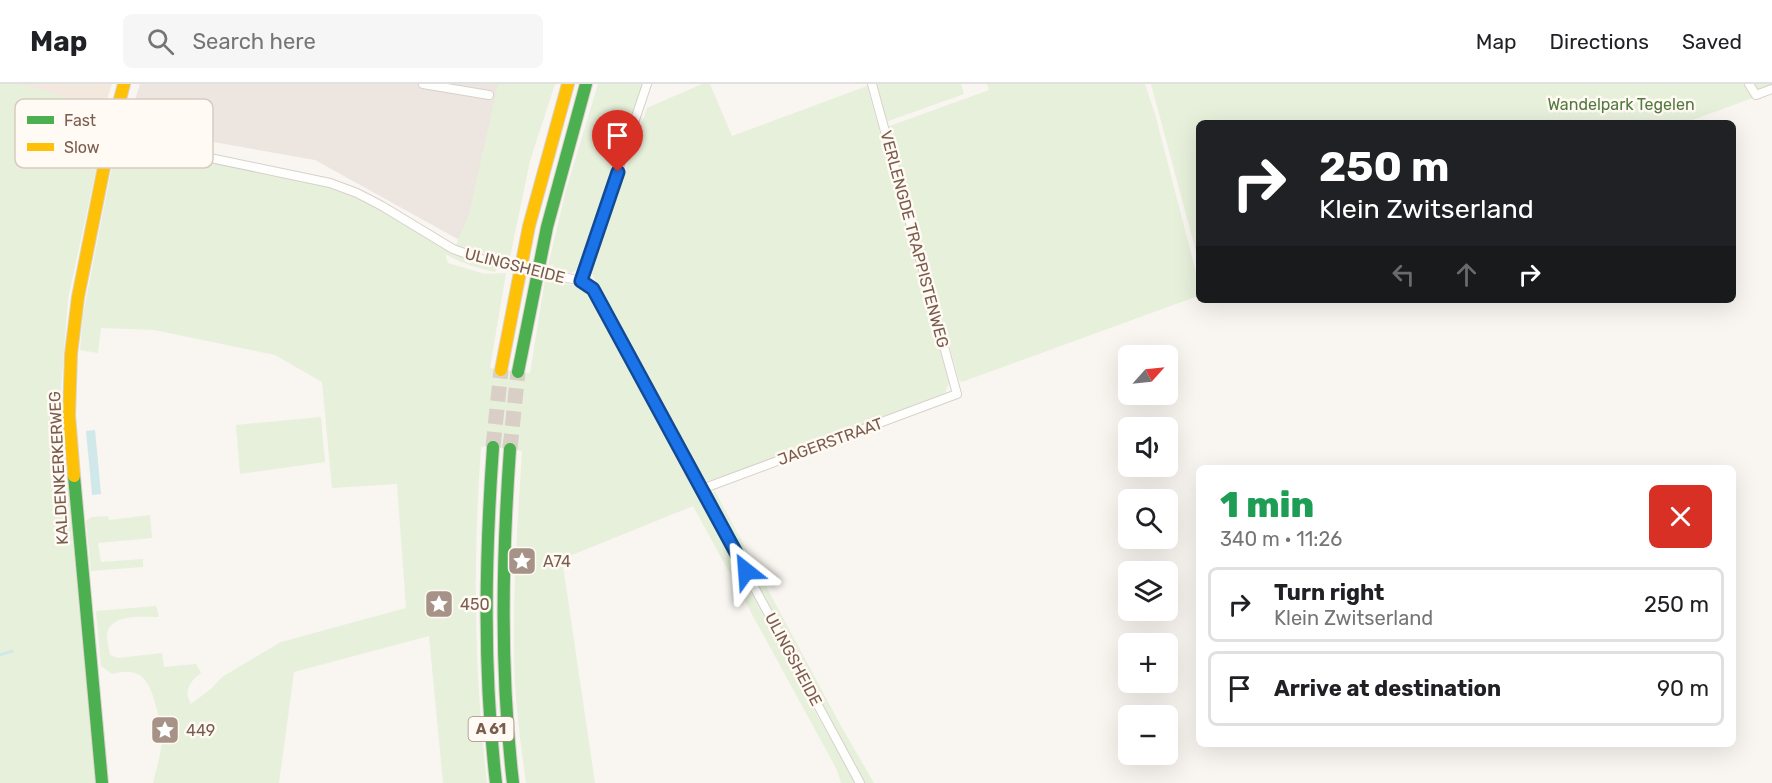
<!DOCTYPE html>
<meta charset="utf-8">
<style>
:root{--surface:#fff;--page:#f6f6f6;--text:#202124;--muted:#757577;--line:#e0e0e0}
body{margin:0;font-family:Rubik,sans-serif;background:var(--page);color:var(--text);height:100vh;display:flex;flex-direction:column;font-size:22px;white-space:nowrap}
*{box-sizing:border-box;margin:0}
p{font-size:20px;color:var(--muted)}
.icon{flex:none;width:33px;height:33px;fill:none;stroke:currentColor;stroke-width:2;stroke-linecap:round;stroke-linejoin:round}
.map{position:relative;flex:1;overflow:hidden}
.details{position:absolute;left:1196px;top:381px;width:540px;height:282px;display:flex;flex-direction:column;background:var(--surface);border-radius:9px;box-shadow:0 6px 24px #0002}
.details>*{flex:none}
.hud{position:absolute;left:1196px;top:36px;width:540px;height:183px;border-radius:9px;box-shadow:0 6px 24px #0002;background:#202124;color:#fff;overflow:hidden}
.needle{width:39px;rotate:63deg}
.tools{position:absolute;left:1118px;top:261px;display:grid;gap:12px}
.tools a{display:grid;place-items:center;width:60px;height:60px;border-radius:9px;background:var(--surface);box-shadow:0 6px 24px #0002;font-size:30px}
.pin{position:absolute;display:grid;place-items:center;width:51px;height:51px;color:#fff;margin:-62px -26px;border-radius:50% 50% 50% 0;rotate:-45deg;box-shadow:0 0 6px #0007}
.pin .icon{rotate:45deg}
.me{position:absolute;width:66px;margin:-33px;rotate:332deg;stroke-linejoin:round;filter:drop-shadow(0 0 4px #0008)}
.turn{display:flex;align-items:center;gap:21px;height:126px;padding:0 24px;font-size:27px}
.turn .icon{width:78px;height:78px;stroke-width:2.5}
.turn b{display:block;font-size:42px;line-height:51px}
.lanes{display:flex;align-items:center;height:57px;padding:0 24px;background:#0003;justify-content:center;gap:30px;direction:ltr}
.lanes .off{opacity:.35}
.round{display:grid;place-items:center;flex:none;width:63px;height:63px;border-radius:9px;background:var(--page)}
.headline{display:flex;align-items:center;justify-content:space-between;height:102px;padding:0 24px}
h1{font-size:36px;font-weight:800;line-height:45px;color:#1e9e55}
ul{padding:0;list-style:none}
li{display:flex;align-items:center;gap:18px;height:75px;margin:0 12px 9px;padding:0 12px;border:3px solid var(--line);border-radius:9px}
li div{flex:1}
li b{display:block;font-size:22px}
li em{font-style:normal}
header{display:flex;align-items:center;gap:36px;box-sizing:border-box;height:84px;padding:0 30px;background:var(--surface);border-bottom:2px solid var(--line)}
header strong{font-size:28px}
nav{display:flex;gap:33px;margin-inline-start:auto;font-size:21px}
.search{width:420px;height:54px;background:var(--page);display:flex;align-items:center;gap:15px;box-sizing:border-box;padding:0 21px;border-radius:9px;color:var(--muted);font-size:22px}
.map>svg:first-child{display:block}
</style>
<header>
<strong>Map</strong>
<div class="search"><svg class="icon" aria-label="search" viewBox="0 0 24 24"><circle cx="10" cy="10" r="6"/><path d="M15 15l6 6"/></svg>Search here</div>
<nav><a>Map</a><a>Directions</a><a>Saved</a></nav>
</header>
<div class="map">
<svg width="1772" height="699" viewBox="0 0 1772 699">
<rect width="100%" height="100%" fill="#f9f5f0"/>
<path fill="#f2e8de" d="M2 0H112L103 27Z"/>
<path fill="#ede5e0" d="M140 0H500L465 159 315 76 134 44 131 28Z"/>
<g fill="#e7f0db">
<path d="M0 0H18L97 21 99 40 104 49 68 215 60 319 95 699H0Z"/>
<path d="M498 0H555L530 77 510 173 506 172 505 176 456 161 469 130Z"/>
<path d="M598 0H642L582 183 571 189 552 185 553 181 548 182 566 106Z"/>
<path d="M702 0H710L732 52 867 2 949 299 945 309 714 396 707 397 700 391 591 188 647 24Z"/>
<path d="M875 0H961L964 10 886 38Z"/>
<path d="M987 0H1145L1155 30 1198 196V212L962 298 959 296 887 43 989 6Z"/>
<path d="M1151 0H1772V7L1684 39H1198V175Z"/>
<path d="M120 60 328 103 355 113 380 126 444 165 473 177 497 183 495 188C477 184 461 179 445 170L448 179 485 190 506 189 490 284 530 289 545 196 549 199 550 195 580 203 592 213 814 626 856 699H841L837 686 693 422 562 475 595 699H526C520 655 514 611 514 566 513 499 518 433 522 367L486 362 481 363C473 476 474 587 487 699H443L429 552 294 588 279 699H153C156 685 162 668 162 654 162 645 159 635 157 626 150 599 144 581 112 590L101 582 96 527 156 522 159 533C143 533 109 529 107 551 107 557 109 564 110 571L118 574 162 569 164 583 196 580 201 589C190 597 183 607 191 620L212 604 222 593 281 558 406 524 397 400 332 404 322 298 275 271 154 246 101 244 98 269 80 266 83 231 116 62Z"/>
<path d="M321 333 325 378 240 390 236 341Z"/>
<path d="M715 407 841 642 874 699H863L708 411Z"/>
<path d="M150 431 152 454 98 459 101 478 143 475V483L91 487 86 437 92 433 108 432 109 436Z"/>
</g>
<path fill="#d0e8ea" d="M95 346 101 410 92 411 86 347Z"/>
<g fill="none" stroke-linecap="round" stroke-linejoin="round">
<path stroke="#d0e8ea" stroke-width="3" d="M0 571 12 567"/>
<g stroke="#d9cfc7" stroke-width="15" stroke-dasharray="15 8" stroke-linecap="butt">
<path d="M493 363 501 286"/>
<path d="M510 365 518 288"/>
</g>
<g stroke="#d7d1cb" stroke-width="10">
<g id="street">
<path d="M423 0 489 11"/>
<path d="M1749 0 1756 11 1772 5"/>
<path d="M110 53 330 99 357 109 382 122 453 165 478 174 504 181"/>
<path d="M551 190 581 197 593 205 860 699"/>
<path d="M581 197 647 0"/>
<path d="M702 405 957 310 872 0"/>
</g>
</g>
<g stroke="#d9d2cb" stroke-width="14">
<g id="fast">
<path d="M518 288 547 143 586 0"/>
<path d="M493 363C485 476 483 587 496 699"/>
<path d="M510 365C502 477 500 587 513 699"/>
<path d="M74 392 102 699"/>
</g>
</g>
<g stroke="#d9d2cb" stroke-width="14">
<g id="slow">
<path d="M501 286 529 142 568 0"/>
<path d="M74 392 69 331 71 270 78 213 110 53 124 0"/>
</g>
</g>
<use href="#street" stroke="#fefefd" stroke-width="8"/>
<use href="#fast" stroke="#4caf50" stroke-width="12"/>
<use href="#slow" stroke="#ffc107" stroke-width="12"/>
<g stroke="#d7d1cb" stroke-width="10" stroke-linecap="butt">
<path id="street-bridge" d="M504 181 551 190"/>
</g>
<use href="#street-bridge" stroke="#fefefd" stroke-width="8"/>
</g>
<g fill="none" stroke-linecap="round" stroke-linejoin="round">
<g stroke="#114b97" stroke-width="15">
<path id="route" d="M618 88 581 197 593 205 746 487"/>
</g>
<use href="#route" stroke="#1a73e8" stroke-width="10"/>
</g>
<defs>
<g id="sight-square" transform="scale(1.5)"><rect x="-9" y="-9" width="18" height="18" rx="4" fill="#a69286" stroke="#fffaf3"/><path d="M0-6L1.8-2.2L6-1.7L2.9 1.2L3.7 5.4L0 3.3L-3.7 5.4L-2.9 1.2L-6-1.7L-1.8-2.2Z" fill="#fff"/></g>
</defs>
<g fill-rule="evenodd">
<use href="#sight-square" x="522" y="477"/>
<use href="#sight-square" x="439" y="520"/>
<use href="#sight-square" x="165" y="646"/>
</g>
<g text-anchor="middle" stroke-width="5" stroke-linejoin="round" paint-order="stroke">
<rect fill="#fffaf3" stroke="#a28b7f" stroke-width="1.5" x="468.5" y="633" width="45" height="24" rx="4.5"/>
<g font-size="15" font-weight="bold" fill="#7a5c4d">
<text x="491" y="650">A 61</text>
</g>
<g font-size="16" fill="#537a41" stroke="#fffaf3">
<text x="1621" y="26">Wandelpark Tegelen</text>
</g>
<g font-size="16" fill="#7a5c4d" stroke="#fffaf3">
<text transform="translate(915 155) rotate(75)" y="6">VERLENGDE TRAPPISTENWEG</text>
<text transform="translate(515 181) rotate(14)" y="6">ULINGSHEIDE</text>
<text transform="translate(830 357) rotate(-20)" y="6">JAGERSTRAAT</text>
<text transform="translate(58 384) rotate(-93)" y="6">KALDENKERKERWEG</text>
<text transform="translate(794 575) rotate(62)" y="6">ULINGSHEIDE</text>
</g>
<g font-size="16" fill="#7a5c4d" stroke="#fffaf3" text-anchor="start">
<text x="543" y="483">A74</text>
<text x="460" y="526">450</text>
<text x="186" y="652">449</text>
</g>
</g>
<rect x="15" y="15" width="198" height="69" rx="9" fill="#fffaf3" stroke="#d7cbc1" stroke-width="1.5"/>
<rect x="27" y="32" width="27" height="8" fill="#4caf50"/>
<rect x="27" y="59" width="27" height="8" fill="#ffc107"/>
<g font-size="16" fill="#7a5c4d">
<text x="64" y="42">Fast</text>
<text x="64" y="69">Slow</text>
</g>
</svg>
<div class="tools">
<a><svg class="needle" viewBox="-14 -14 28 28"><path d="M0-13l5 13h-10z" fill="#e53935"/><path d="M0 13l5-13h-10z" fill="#757577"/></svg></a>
<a><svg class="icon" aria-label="sound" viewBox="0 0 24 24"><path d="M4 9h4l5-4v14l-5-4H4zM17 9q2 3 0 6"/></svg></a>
<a><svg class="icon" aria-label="search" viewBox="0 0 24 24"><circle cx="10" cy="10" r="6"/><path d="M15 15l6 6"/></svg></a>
<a><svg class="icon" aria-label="layers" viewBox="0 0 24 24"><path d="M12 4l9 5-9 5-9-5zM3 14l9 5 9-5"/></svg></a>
<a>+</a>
<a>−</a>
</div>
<div class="pin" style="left:618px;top:88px;background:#d93025"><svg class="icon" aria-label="arrive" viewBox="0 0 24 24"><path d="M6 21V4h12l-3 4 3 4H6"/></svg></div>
<svg class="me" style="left:746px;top:487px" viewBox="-20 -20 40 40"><path d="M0-17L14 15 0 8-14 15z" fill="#1a73e8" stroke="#fff" stroke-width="4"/></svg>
<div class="hud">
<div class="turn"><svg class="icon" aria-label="right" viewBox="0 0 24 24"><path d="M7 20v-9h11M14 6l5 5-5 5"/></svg><div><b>250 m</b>Klein Zwitserland</div></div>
<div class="lanes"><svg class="icon off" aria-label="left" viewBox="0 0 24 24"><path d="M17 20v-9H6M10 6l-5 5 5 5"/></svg><svg class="icon off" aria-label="ahead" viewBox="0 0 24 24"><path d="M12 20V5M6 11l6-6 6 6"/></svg><svg class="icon" aria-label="right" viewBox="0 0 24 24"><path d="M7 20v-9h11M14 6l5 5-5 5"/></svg></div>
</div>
<section class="details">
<div class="headline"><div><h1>1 min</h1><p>340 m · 11:26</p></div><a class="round" style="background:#d93025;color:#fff"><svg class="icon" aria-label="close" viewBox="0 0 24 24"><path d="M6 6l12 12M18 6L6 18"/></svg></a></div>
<ul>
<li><svg class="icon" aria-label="right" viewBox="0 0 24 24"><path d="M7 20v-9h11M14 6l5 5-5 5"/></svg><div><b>Turn right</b><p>Klein Zwitserland</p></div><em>250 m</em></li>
<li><svg class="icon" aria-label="arrive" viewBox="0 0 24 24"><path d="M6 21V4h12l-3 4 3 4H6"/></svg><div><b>Arrive at destination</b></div><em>90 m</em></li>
</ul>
</section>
</div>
